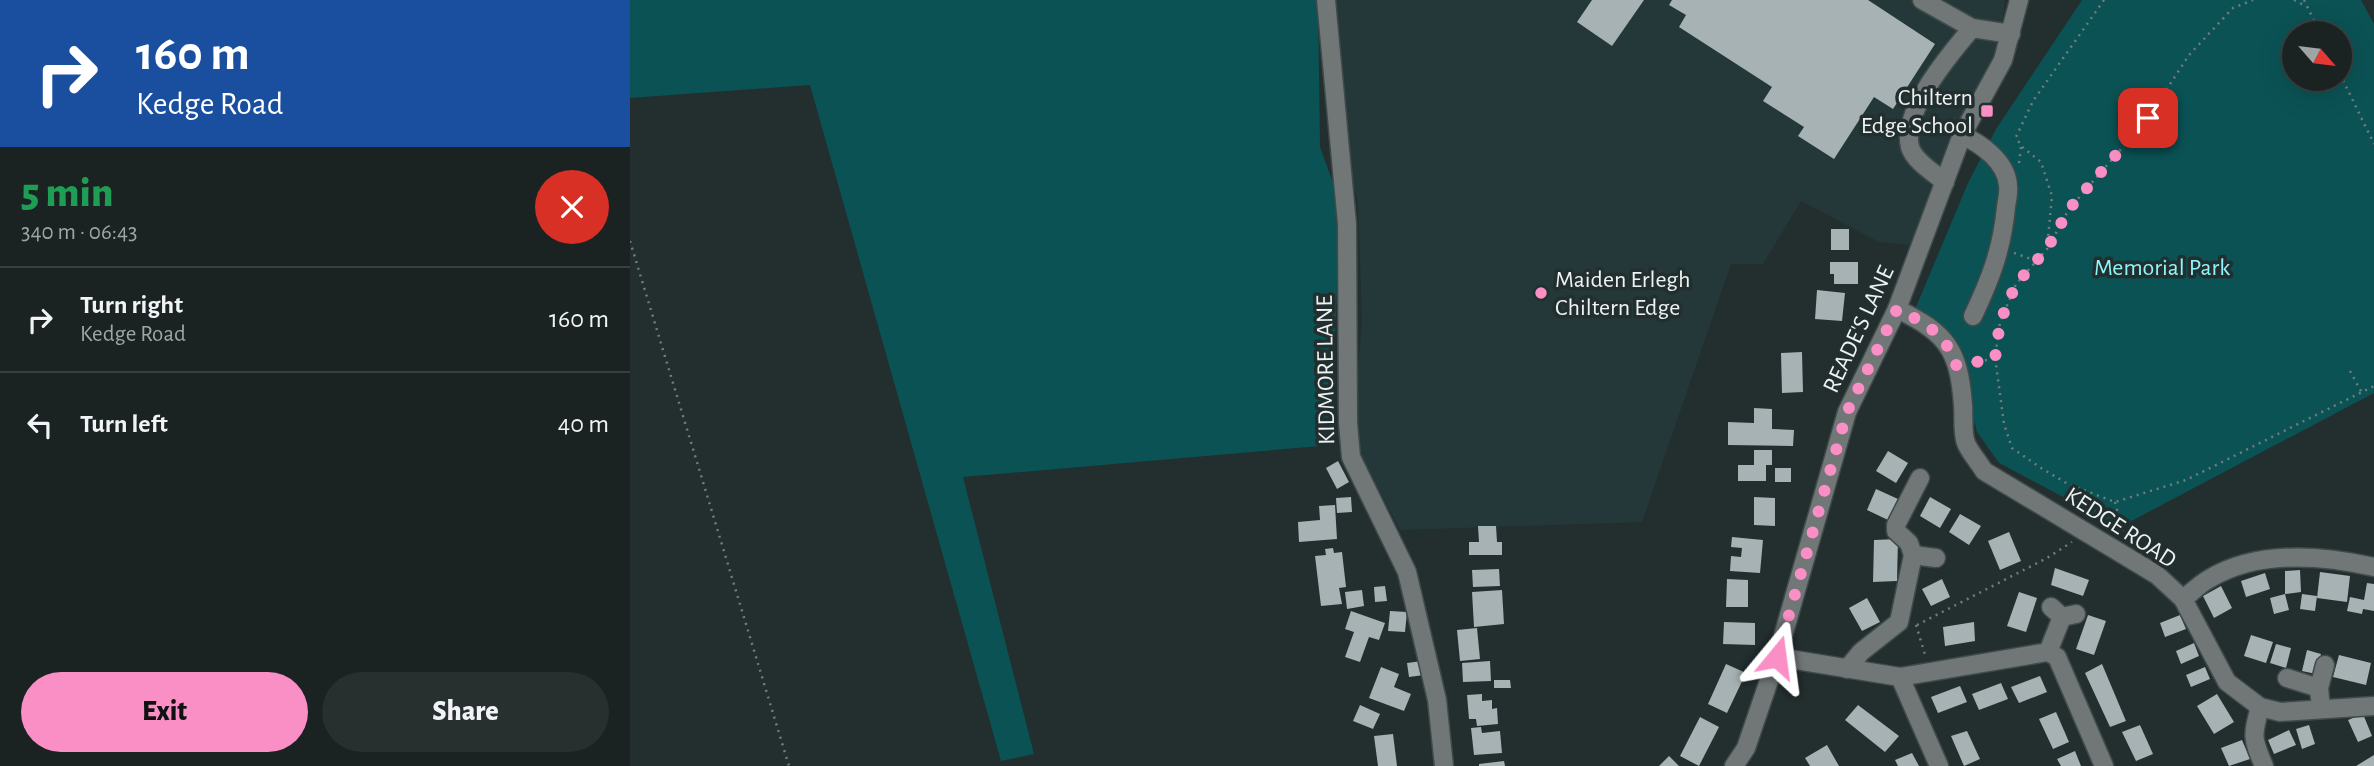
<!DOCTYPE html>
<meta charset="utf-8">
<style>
:root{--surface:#1a2222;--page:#272f2f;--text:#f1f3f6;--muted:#9fa4a5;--line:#383f40;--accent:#fa8fc6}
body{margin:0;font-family:"Alegreya Sans",sans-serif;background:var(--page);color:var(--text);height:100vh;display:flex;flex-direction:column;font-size:26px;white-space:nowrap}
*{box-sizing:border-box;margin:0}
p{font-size:23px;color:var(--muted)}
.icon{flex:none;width:38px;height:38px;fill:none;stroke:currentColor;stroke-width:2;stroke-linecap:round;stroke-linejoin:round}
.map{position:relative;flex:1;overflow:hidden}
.sheet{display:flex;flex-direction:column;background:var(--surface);width:630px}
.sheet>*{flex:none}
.banner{background:#1a4fa0;color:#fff;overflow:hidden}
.needle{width:46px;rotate:118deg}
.controls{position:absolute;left:1652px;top:21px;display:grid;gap:14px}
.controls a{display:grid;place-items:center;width:70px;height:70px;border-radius:50%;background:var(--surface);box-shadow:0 7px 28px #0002,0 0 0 2px var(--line);font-size:35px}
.pin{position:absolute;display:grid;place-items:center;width:60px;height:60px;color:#fff;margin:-30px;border-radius:14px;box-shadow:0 4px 10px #0006}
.me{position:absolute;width:77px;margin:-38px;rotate:16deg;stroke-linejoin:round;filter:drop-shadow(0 0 5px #0008)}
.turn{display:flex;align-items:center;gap:24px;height:147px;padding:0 21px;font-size:32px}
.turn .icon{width:91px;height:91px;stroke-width:2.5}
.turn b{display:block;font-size:49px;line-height:60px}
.round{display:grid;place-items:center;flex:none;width:74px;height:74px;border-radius:37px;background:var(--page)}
.head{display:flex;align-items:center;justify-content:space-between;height:119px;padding:0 21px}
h1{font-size:42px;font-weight:800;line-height:52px;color:#1e9e55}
.action{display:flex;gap:14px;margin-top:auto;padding:14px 21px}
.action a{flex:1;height:80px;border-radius:42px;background:var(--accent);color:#111;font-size:28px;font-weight:800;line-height:80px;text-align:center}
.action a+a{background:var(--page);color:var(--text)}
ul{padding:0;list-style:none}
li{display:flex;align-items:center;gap:21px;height:105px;padding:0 21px;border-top:2px solid var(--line)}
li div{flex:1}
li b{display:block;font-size:26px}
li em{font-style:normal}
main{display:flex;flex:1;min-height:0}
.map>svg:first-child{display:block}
</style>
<main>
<section class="sheet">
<div class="banner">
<div class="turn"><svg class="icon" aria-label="right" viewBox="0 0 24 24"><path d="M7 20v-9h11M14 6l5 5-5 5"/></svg><div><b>160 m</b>Kedge Road</div></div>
</div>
<div class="head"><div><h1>5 min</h1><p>340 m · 06:43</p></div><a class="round" style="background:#d93025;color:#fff"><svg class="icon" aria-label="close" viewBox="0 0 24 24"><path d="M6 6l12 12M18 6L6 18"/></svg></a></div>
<ul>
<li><svg class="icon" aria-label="right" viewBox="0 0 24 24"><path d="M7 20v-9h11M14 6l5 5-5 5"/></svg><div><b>Turn right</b><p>Kedge Road</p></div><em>160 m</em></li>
<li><svg class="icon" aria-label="left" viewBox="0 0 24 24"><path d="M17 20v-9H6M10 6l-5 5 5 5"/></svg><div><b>Turn left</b></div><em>40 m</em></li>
</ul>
<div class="action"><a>Exit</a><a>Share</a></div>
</section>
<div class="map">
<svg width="1744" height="766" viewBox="0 0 1744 766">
<rect width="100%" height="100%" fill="#232e2e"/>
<path fill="#253839" d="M703 0H1375L1370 43 1352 83 1317 149 1283 245 1249 242 1171 201 1133 264H1101L1012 522 770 530 722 439 732 322 728 200 705 130Z"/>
<g fill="#0b5254" fill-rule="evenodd">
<path d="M0 0H688L690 147 710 202 701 445 333 477 404 754 371 761 180 85 0 98Z"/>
<path d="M1452 0H1731L1744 24V393L1490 527 1369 463 1347 432 1320 334 1286 307 1338 183 1366 129ZM1664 33H1710V79H1664Z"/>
</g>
<g fill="#a6b2b3">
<path d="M962 0H1014L982 46 947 22Z"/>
<path d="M1042 0H1238L1305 44 1263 109 1244 97 1204 159 1168 136 1174 127 1133 101 1142 87 1049 27 1056 15 1039 5Z"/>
<rect x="1201" y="229" width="18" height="21"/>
<path d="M1200 262H1228V284H1204V274H1200Z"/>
<path d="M1187 290 1215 293 1212 321 1185 319Z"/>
<path d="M1172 352 1173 392 1152 393 1151 353Z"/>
<path d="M1124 408 1142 409V429L1164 430 1163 446 1098 445V422L1124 423Z"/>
<path d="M1124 450H1142V465H1136V481H1108V465H1124Z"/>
<path d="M1258 451 1278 463 1266 483 1246 471Z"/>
<path d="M708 461 719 482 707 489 696 468Z"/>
<rect x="1145" y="468" width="16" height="14"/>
<path d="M1246 489 1268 499 1258 520 1237 510Z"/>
<path d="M721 497 722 512 707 513 706 498Z"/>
<path d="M1124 497 1145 498V526L1124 525Z"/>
<path d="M1300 497 1321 509 1310 528 1290 516Z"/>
<path d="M705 505 707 539 669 542 668 522 690 520 689 506Z"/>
<path d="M1330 514 1351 526 1339 545 1319 532Z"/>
<path d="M848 526H866L867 542H872V555H839V542H849Z"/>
<path d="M1379 532 1391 561 1370 570 1358 541Z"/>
<path d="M1102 537 1133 540 1130 573 1100 571 1101 556 1111 557 1112 548 1101 547Z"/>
<path d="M1268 539 1267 581 1243 582 1244 540Z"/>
<path d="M703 548 704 553 712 552 716 587 709 588 712 604 691 606 685 556 696 555 695 549Z"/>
<path d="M1425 568 1459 580 1453 596 1421 585Z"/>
<path d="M869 569 870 586 843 587 842 570Z"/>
<path d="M1670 570 1671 592 1655 594V571Z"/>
<path d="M1690 572 1720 576 1717 602 1687 598Z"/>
<path d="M1635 573 1640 589 1616 597 1611 581Z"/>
<path d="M1097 579 1118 580V607H1096Z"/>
<path d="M1312 579 1320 597 1301 606 1292 589Z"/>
<path d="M1737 583 1744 584V611L1733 609 1732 614 1717 611 1720 597 1734 600Z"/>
<path d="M755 586 757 601 745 602 744 587Z"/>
<path d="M1591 586 1602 608 1584 618 1573 596Z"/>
<path d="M732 590 734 606 717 609 715 592Z"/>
<path d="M872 590 874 624 844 627 842 592Z"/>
<path d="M1389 592 1407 598 1396 632 1377 626Z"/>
<path d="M1655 594 1659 610 1644 614 1640 598Z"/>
<path d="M1672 594 1687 596 1685 611 1670 609Z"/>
<path d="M1237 598 1250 622 1232 631 1219 608Z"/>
<path d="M721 611 755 623 749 640 739 637 730 662 715 657 724 632 715 629Z"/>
<path d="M760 611 777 612 775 632 758 631Z"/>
<path d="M1458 615 1476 621 1464 655 1446 649Z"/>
<path d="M1550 615 1556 629 1535 637 1530 623Z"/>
<path d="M1094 622 1125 623V645L1093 644Z"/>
<path d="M1344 622 1345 641 1315 646 1313 627Z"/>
<path d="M847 628 850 659 830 661 827 630Z"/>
<path d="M1621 635 1643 642 1636 663 1614 656Z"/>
<path d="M1564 643 1569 656 1551 664 1546 651Z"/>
<path d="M1646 644 1661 648 1656 668 1640 663Z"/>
<path d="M1677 650 1691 654 1686 674 1672 671Z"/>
<path d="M1709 655 1741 663 1736 685 1703 677Z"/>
<path d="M792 661 794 675 779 677 777 663Z"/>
<path d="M860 661 861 681 833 682 832 663Z"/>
<path d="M1096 664 1116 673 1097 713 1078 704Z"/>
<path d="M1472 664 1496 721 1480 727 1455 673Z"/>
<path d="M751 667 769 674 764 687 781 694 774 711 739 698Z"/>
<path d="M1575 667 1580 679 1561 687 1556 675Z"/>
<path d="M1410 676 1417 692 1389 703 1381 687Z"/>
<path d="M864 680H880L881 688H864Z"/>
<path d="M1371 683 1378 699 1349 710 1342 694Z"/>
<path d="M1330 686 1337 702 1308 713 1301 697Z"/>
<path d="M852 694V701L862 700V709L867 708 868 724 847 726 846 719H839L837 695Z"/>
<path d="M1587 694 1604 722 1584 734 1567 706Z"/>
<path d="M730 705 750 714 743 729 723 721Z"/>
<path d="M1228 705 1269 736 1255 752 1215 720Z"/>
<path d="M1426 712 1439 742 1423 749 1409 719Z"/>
<path d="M1733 714 1742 736 1728 742 1718 720Z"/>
<path d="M1070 717 1089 727 1069 766 1050 756Z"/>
<path d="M1510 725 1523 754 1506 761 1492 732Z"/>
<path d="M1679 725 1685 744 1672 749 1666 729Z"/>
<path d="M851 727 852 733 870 731 872 753 844 755 841 728Z"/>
<path d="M1659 730 1666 745 1644 754 1638 740Z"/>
<path d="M1337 731 1350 759 1334 766 1321 736Z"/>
<path d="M763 734 767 766H748L744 736Z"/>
<path d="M1612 740 1620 759 1599 766 1591 748Z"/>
<path d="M1197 745 1209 766H1180L1175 758Z"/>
<path d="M1445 751 1451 766H1431L1427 759Z"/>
<path d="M1282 753 1289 766H1268L1265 760Z"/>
<path d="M1744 755V766H1726Z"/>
<path d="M1039 756 1049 766H1029Z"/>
<path d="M874 761 875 766H849V764Z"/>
</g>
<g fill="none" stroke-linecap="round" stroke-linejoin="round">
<g stroke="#3f4a4a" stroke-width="21">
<g id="minor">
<path d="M696 0 717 224 718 423 721 457 777 572 807 700 814 766"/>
<path d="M1292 0 1342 28 1381 34"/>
<path d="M1332 135C1351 144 1376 161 1378 185 1379 192 1377 200 1376 207 1372 249 1361 278 1343 316"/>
<path d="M1315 182C1304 173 1284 161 1280 147 1271 111 1320 54 1342 28"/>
<path d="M1267 309C1317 333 1329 350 1333 405 1334 417 1332 433 1336 443 1340 453 1349 462 1354 471L1527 575 1553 599 1597 682 1630 707 1650 712 1744 706"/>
<path d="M1283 555 1306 558"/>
<path d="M1553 599C1562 592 1570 584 1579 579 1627 550 1691 555 1744 567"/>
<path d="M1421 607 1432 617 1446 614"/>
<path d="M1418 652 1427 657 1474 766"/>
<path d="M1147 657 1270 677 1418 652 1432 617"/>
<path d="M1217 669 1231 652 1269 622 1283 555 1279 543 1266 531V525L1290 478"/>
<path d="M1270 677 1309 766"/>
<path d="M1657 678 1689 688"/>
<path d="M1630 707C1622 736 1622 738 1634 766"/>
<path d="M1691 709 1689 688 1695 665"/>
<path d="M1104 766 1116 748 1147 657 1217 412 1267 309 1332 135 1373 60 1389 0"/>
</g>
</g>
<g stroke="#737c7c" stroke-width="2.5" stroke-dasharray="2 5" stroke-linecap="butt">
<path d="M1474 0 1403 101 1386 137 1391 146 1411 162 1422 196 1417 249 1386 284 1370 322 1365 357 1374 424 1382 448 1411 468 1438 484 1485 502 1556 480 1744 386"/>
<path d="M1664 0 1676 6"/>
<path d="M1674 0 1690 33"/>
<path d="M1710 74 1744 144"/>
<path d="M1389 163 1391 146"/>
<path d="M0 241 159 766"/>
<path d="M1419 246 1439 209 1518 118 1559 55 1603 8 1623 0"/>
<path d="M1384 253 1407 261"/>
<path d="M1341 362 1365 359"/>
<path d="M1720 371 1732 393"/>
<path d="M1485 502 1494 536"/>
<path d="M1286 625 1296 658"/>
<path d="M1287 625 1417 558 1442 542"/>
</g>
<use href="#minor" stroke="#717677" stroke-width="18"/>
</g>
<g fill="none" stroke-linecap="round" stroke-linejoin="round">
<path stroke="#fa8fc6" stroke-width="12" stroke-dasharray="0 21.6" d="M1147 657 1217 412 1267 309C1294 322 1317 335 1326 365L1365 359 1370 322 1386 284 1417 249 1439 209 1518 118"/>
</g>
<g fill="#fa8fc6" stroke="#232e2e" stroke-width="2.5">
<rect x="1350" y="104" width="14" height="14" rx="3.5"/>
<circle cx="911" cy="293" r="7"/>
</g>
<g text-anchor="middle" stroke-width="7" stroke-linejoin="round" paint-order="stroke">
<g font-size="24" fill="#edf3f3" stroke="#232e2e" text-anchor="end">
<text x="1343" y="105">Chiltern<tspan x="1343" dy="28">Edge School</tspan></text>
<text x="925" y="287" text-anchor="start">Maiden Erlegh<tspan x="925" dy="28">Chiltern Edge</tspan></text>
</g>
<g font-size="24" fill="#8df6fa" stroke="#232e2e">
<text x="1532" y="275">Memorial Park</text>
</g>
<g font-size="24" fill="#edf3f3" stroke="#232e2e">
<text transform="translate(1228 329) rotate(-65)" y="8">READE'S LANE</text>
<text transform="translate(695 370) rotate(-91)" y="8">KIDMORE LANE</text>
<text transform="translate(1491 527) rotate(33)" y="8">KEDGE ROAD</text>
</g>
</g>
</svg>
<div class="controls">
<a><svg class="needle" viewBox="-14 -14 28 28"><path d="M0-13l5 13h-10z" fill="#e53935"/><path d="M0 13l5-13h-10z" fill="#9fa4a5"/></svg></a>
</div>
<div class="pin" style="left:1518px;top:118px;background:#d93025"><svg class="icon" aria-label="arrive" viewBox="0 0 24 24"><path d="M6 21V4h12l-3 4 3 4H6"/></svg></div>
<svg class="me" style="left:1147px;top:657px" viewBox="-20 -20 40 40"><path d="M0-17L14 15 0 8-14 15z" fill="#fa8fc6" stroke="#fff" stroke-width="4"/></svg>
</div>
</main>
